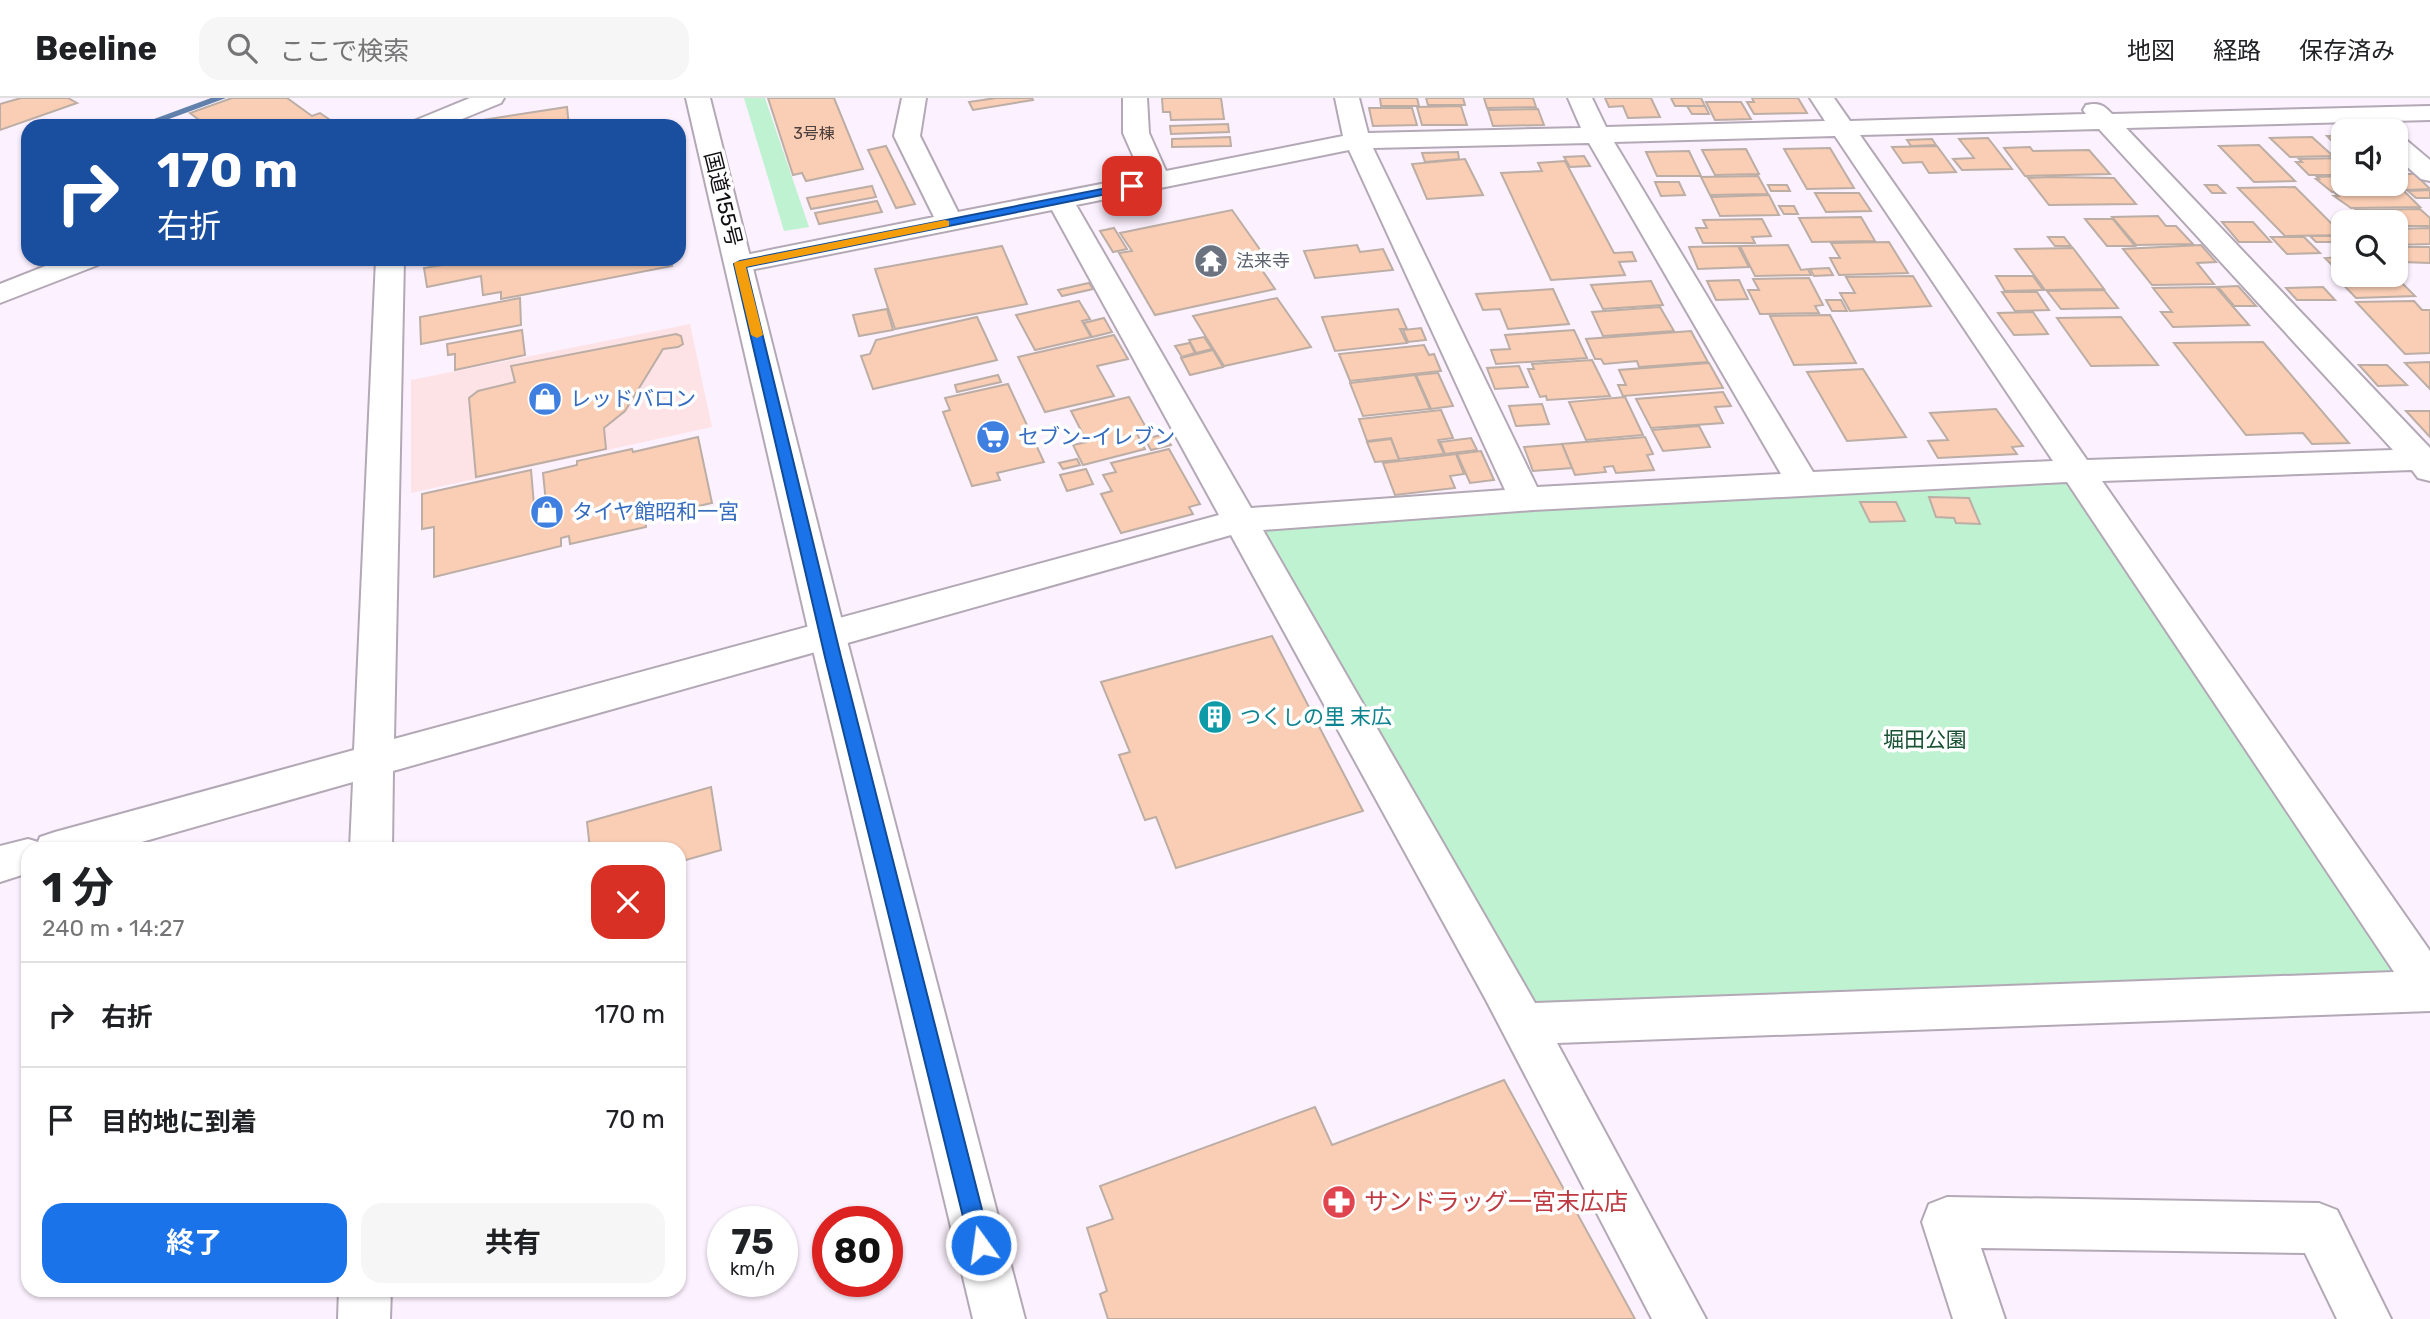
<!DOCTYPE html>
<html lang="ja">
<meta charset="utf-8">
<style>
:root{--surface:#fff;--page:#f6f6f6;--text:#202124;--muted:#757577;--line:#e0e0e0;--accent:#1a73e8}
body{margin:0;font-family:Rubik,"Noto Sans JP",sans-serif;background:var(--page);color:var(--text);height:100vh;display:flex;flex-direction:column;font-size:26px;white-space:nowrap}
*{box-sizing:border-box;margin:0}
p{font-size:23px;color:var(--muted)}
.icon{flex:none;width:38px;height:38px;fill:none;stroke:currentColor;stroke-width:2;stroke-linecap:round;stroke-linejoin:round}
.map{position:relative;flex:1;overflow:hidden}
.panel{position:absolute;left:21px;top:744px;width:665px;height:455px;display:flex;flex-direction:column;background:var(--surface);border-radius:21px;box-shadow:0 2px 5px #0004}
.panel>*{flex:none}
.top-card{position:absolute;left:21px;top:21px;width:665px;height:147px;border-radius:21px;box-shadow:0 2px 5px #0004;background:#1a4fa0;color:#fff;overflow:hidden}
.controls{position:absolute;left:2331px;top:21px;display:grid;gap:14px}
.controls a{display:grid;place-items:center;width:77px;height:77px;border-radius:14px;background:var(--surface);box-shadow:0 2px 5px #0004;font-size:35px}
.speed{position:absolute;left:707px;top:1108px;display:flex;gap:14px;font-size:35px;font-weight:700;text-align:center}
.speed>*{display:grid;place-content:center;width:91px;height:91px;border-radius:50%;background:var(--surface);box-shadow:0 2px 5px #0004;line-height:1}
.speed small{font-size:18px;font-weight:400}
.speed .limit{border:10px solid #d22;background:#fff;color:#111}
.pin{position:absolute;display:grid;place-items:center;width:60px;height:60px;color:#fff;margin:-30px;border-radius:14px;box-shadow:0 4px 10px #0006}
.me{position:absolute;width:77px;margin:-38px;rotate:346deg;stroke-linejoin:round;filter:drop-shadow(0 0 5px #0008)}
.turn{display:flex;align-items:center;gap:24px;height:147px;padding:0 21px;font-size:32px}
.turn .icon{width:91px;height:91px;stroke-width:2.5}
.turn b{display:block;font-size:49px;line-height:60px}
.round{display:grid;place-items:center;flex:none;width:74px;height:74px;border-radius:21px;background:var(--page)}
.headline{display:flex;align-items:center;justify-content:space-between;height:119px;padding:0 21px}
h1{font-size:42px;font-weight:700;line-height:52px}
.primary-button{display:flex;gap:14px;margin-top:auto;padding:14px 21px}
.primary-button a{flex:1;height:80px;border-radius:21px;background:var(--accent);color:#fff;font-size:28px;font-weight:700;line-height:80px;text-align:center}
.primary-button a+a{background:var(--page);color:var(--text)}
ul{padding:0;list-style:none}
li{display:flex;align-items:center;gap:21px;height:105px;padding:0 21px;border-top:2px solid var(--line)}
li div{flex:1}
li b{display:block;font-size:26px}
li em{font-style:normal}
header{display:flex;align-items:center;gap:42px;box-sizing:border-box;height:98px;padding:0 35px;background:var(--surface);border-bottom:2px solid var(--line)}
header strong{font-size:33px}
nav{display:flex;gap:38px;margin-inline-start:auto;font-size:24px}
.search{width:490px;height:63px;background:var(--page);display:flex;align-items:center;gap:18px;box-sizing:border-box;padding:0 24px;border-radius:21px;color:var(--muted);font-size:26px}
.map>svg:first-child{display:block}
</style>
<header>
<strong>Beeline</strong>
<div class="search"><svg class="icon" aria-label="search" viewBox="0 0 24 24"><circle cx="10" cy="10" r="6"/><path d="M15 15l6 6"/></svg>ここで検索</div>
<nav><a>地図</a><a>経路</a><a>保存済み</a></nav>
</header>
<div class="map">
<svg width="2430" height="1221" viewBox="0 0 2430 1221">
<rect width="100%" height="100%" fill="#fcf1fe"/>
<path fill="#fee3e6" d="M690 226 712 329 411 395V282Z"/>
<g fill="#bef2d1">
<path d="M744 0H765L809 129 784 133Z"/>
<path d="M2074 378 2407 881 1532 914 1250 428Z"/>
</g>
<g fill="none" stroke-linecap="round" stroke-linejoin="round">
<path fill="#6180ab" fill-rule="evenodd" d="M211 0H226L150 28H135Z"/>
</g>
<g fill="#faceb5" stroke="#bcada5" stroke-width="2">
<path d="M21 0H68L77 5 0 32V6Z"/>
<path d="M232 0H287L312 18 320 15 333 24 326 28H207L190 15Z"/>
<path d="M768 0H834L863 71 806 83 802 75 793 77Z"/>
<path d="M996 0H1032L1033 2 973 12 969 4Z"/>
<path d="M1162 0H1221L1224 21 1171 22 1170 14H1163Z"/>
<path d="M1380 0H1417L1419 8H1381Z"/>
<path d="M1426 0H1463L1465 7H1428Z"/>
<path d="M1484 0H1533L1536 9 1487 10Z"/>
<path d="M1605 0H1651L1660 19 1628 20 1623 8 1609 9Z"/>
<path d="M1671 0H1701L1705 8H1675Z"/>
<path d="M1752 0H1798L1807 15 1754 16 1747 4H1754Z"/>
<path d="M1706 4H1741L1751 21 1715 22Z"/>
<path d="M1461 8 1467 27H1422L1417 9Z"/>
<path d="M1687 8H1705L1709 16H1692Z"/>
<path d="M567 9 569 28H482V22Z"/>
<path d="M1369 10H1412L1417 27 1373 28Z"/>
<path d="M1538 11 1544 27 1493 28 1488 12Z"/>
<path d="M1228 26 1229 34 1171 36 1170 28Z"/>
<path d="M2327 38H2343V54Z"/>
<path d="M1230 39 1231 48 1172 49V41Z"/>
<path d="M2312 39 2333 58 2290 59 2270 40Z"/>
<path d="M1988 40 2012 71 1962 72 1953 61 1974 60 1959 41Z"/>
<path d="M1932 41 1936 47 1911 48 1907 42Z"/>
<path d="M2259 47 2295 83 2254 84 2219 48Z"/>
<path d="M886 48 915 106 896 110 868 52Z"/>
<path d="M1937 48 1956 74 1929 75 1922 64 1903 65 1892 49Z"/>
<path d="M2030 49 2033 53 2089 52 2110 76 2025 78 2004 50Z"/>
<path d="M1830 50 1854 90 1807 91 1784 51Z"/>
<path d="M1746 51 1759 76 1715 77 1702 52Z"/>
<path d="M1689 53 1701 78H1657L1646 54Z"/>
<path d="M1458 54 1459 61 1425 64 1422 55Z"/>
<path d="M1584 58 1590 68 1570 69 1564 59Z"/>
<path d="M2343 60V77H2309L2296 64H2302L2299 61Z"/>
<path d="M1465 61 1483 97 1427 101 1412 66Z"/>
<path d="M1565 63 1614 155 1632 154 1636 163 1619 164 1625 177 1551 182 1501 75 1542 73 1538 65Z"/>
<path d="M2396 76H2415L2430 91 2405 92 2396 83Z"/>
<path d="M1758 78 1768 96 1710 97 1701 79Z"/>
<path d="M2343 78V86H2394L2401 92 2332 94 2316 81H2319L2317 79Z"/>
<path d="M2050 79 2114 80 2136 106 2049 107 2028 80Z"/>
<path d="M1655 84H1679L1685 97 1661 98Z"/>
<path d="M1768 87H1787L1790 93H1771Z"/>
<path d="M2205 87H2217L2225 95H2212Z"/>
<path d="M872 88 876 99 811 111 807 100Z"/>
<path d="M2295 89 2343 137 2285 138 2238 90Z"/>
<path d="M2430 92V100H2416L2408 93Z"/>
<path d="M2404 93 2420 109 2351 110 2334 98H2338L2335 95Z"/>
<path d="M1815 95H1859L1871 113 1826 114Z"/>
<path d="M1769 97 1779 117 1720 118 1711 99Z"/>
<path d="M877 103 882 114 819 126 815 115Z"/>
<path d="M1779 108H1794L1798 116H1784Z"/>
<path d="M2420 111 2430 120V128H2396V124H2369L2356 112Z"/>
<path d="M1232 112 1273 170 1262 172 1275 191 1155 217 1119 155 1132 153 1120 135Z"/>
<path d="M2158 118 2166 128H2176L2193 146 2136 147 2112 119Z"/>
<path d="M1861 119 1875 143 1812 144 1799 120Z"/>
<path d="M1762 121 1771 138 1752 139 1755 145H1703L1696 130H1707L1703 122Z"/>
<path d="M2085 121H2113L2135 148H2107Z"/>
<path d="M2222 124H2253L2271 144H2239Z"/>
<path d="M1114 130 1127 151 1113 154 1100 133Z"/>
<path d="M2430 130V146L2396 147V131Z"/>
<path d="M2310 138H2334L2340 144H2316Z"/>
<path d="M2048 139H2064L2071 148H2055Z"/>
<path d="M2271 139H2304L2320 155 2287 156Z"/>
<path d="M1889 144 1908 175 1839 177 1830 160H1840L1831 145Z"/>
<path d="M1357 147 1360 154 1383 151 1393 172 1315 180 1304 153Z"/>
<path d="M1788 147 1801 172 1808 171 1811 177 1755 178 1740 148Z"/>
<path d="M2201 147 2216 164 2197 165 2214 186 2152 187 2123 151Z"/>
<path d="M1002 148 1027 206 895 231 875 171Z"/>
<path d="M1738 148 1749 169 1698 171 1689 149Z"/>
<path d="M2396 149H2430V165L2402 164 2396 158Z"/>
<path d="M2073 150 2104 191 2045 192 2015 151Z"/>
<path d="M2343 159V177H2394L2415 198 2356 200 2335 178H2343L2325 160Z"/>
<path d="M479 161H644L645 164 671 161 672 168 501 201V194L483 197 481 178 427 189 424 170Z"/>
<path d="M1829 170 1833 177 1814 178 1810 171Z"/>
<path d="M1913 178 1931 208 1850 213 1840 195H1855L1846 179Z"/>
<path d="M1996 178H2033L2043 192 2005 193Z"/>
<path d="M1809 180 1823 207 1815 208 1819 215 1760 216 1748 192H1759L1753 181Z"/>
<path d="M1739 182 1748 201 1716 202 1707 183Z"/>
<path d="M1651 183 1663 207 1603 211 1591 187Z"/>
<path d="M1089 185 1093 191 1062 198 1058 192Z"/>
<path d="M2238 188 2256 208H2234L2218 189Z"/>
<path d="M2216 189 2249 227 2173 229 2161 214H2172L2153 190Z"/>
<path d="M2323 189 2335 202H2297L2286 190Z"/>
<path d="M1553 191 1569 226 1508 231 1500 211 1483 212 1476 196Z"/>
<path d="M2104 192 2118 210 2061 211 2047 193Z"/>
<path d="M2002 194H2037L2049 212 2015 213Z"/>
<path d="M520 200 521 227 421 246 420 219Z"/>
<path d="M1277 200 1311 249 1224 268 1193 218Z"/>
<path d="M1826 202H1841L1847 213H1832Z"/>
<path d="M1079 203 1090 221 1082 223 1091 239 1035 252 1016 217Z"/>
<path d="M2414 203 2422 212H2430V255L2405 256 2356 204Z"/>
<path d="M1660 209 1674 233 1603 238 1592 214Z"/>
<path d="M887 211 893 232 859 238 853 217Z"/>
<path d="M1398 211 1407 231H1400L1407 245 1335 253 1322 219Z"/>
<path d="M2033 214 2048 236 2014 237 1998 215Z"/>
<path d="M1830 217 1856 265 1794 267 1770 218Z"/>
<path d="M977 219 997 262 873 291 861 258 870 256 876 242Z"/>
<path d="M2121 219 2158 267 2091 268 2057 220Z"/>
<path d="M1104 220 1112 234 1092 239 1084 225Z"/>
<path d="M1421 230 1426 242 1408 244 1403 232Z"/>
<path d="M522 232 525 257 455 272V256L448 257 447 246Z"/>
<path d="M1574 232 1587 260 1496 266 1491 252 1510 251 1505 237Z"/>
<path d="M1691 233 1708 264 1639 269 1637 263 1604 266 1601 261H1595L1586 241Z"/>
<path d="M676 236 681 238 683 246 678 249 663 251 625 313 604 330 606 351 476 379 469 300 478 293 515 284 511 268Z"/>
<path d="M1114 237 1128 261 1097 268 1114 298 1045 314 1018 259Z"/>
<path d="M1204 239 1212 251 1196 255 1189 242Z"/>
<path d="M2263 244 2349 345 2312 346 2303 335 2246 337 2174 245Z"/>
<path d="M1190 245 1195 255 1182 259 1175 248Z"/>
<path d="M1424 247 1429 257 1434 256 1441 273 1350 283 1339 256Z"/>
<path d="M1213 252 1223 269 1190 277 1181 260Z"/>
<path d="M1592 262 1610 298 1547 302 1546 298 1540 299 1528 271H1534L1532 266Z"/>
<path d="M2430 264V291L2405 265Z"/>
<path d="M1709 265 1723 290 1623 298 1618 287H1626L1619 272Z"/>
<path d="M2359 267H2387L2407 287 2378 288Z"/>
<path d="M1519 268 1528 289 1495 291 1487 270Z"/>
<path d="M1863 271 1906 339 1847 343 1807 274Z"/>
<path d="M1438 275 1453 308 1431 311 1416 277Z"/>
<path d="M998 277 1001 284 957 294 955 287Z"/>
<path d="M1415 277 1430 311 1363 318 1350 285Z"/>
<path d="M1008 286 1044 364 997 375 1000 382 972 388 943 314 950 312 945 300Z"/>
<path d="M1723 294 1731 308 1715 309 1723 325 1651 330 1636 301Z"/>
<path d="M1129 299 1148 333 1137 336 1145 351 1083 367 1073 347 1087 344 1071 313Z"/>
<path d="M1625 299 1643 337 1586 342 1569 304Z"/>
<path d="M1542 306 1549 326 1516 328 1509 308Z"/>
<path d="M1996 311 2023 348 2012 349 2017 356 1938 360 1928 343 1948 342 1930 315Z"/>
<path d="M1441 312 1453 340 1438 342 1444 356 1399 361 1391 340 1367 343 1359 321Z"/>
<path d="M2406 313H2430V339Z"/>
<path d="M1699 328 1710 349 1663 353 1652 332Z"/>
<path d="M1165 336 1171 347 1151 352 1145 341Z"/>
<path d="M698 339 712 405 645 420 646 429 570 446 569 438 561 440V448L434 479V429L422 431V396L531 372 534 407 546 405 543 375 577 367V363L632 351 633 354Z"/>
<path d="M1645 339 1653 356 1647 357 1654 372 1616 375 1613 368 1604 369 1606 374 1575 377 1562 346Z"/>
<path d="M1471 340 1477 352 1445 356 1440 344Z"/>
<path d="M1391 341 1399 362 1375 364 1367 344Z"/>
<path d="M1562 346 1572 370 1533 373 1524 349Z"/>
<path d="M1169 351 1200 406 1189 409 1193 416 1121 435 1101 396 1112 393 1103 377 1116 374 1111 365Z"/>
<path d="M1481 353 1494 382 1470 385 1457 356Z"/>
<path d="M1456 356 1464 376 1450 378 1455 390 1395 397 1383 365Z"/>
<path d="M1077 361 1080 367 1063 371 1059 365Z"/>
<path d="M1086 371 1093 386 1067 393 1060 377Z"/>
<path d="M1929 399 1969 400 1980 426 1956 425 1954 420 1936 419Z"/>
<path d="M1860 404H1896L1905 423 1870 424Z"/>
<path d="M1272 538 1363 713 1176 770 1156 719 1145 722 1119 657 1130 654 1101 584Z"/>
<path d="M711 689 721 752 679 764V751H590L587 724Z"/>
<path d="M1504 982 1635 1221H1108L1100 1196 1107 1193 1087 1130 1113 1121 1100 1088 1315 1009 1332 1047Z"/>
</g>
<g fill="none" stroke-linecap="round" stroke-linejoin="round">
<g stroke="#b3a8b5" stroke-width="4">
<g id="minor">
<path d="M470 0H504L501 5 445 28H410L414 23Z"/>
<path d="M902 0H926L920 38 958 114 1142 78 1123 35V0H1147L1149 35 1166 73 1343 38 1335 0H1359L1368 35 1581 30 1568 0H1592L1606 29 1825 23 1810 0H1834L1850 23 2086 16 2083 12 2086 7C2099 4 2104 7 2112 16L2430 8V22L2126 30 2430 350V383L2418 380 2412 372 2102 383 2430 853V913L1557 945 1706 1221H1652L1486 902 1231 437 393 673 392 751H350L353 684 117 751H28V775L0 784V748L28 741 38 744 40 739 55 734 354 652 376 161H404L394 641 1219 417 1052 112 740 174 730 172 726 166 730 160 934 119 894 38ZM2099 31 2393 352 2087 362 1860 37ZM1835 38 2053 363 1813 374 1614 44ZM1589 45 1781 376 1537 389 1373 50ZM1349 52 1505 392 1251 410 1076 107ZM2067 384 2394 874 1535 905 1263 432 1533 412Z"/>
<path d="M2396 38 2405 41 2430 62V83L2421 81 2396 59Z"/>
<path d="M63 161H102L98 167 0 205V186Z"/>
<path d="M1947 1099 2319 1105 2337 1112 2391 1221H2337L2305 1155 1981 1150 2005 1221H1953L1922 1124 1929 1106Z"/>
<path d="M339 1192H391L390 1221H338Z"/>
</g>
</g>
<g stroke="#b3a8b5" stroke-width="4">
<path id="highway" d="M686 0H710L845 535 1025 1221H973L809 535Z"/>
</g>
<use href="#minor" fill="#fff" fill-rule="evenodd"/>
<use href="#highway" fill="#fff" fill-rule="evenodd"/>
</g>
<path fill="#1a73e8" stroke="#114b97" stroke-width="2" d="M1132 85 1138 88 1136 90 746 169 841 559 991 1147 988 1155 981 1158 973 1155 970 1147 825 559 734 166 740 163Z"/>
<path fill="#f59e0b" d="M945 122 949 123V128L746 169 763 237 757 240 751 237 734 166 735 164Z"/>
<defs>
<g id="temple-disc" transform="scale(1.75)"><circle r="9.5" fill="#6b7280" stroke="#fff"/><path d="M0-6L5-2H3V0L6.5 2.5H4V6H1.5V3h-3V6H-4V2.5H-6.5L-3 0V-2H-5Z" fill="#fff"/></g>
<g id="shop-disc" transform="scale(1.75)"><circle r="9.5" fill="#3f7fe0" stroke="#fff"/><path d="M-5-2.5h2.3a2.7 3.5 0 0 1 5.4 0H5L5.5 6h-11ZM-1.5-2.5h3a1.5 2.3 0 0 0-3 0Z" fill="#fff"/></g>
<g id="supermarket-disc" transform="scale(1.75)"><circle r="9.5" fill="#3f7fe0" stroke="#fff"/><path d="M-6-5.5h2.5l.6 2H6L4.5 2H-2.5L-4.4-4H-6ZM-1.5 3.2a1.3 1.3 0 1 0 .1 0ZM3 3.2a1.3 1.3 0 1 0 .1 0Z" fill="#fff"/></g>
<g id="building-disc" transform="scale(1.75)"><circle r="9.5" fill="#0f9aa8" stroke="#fff"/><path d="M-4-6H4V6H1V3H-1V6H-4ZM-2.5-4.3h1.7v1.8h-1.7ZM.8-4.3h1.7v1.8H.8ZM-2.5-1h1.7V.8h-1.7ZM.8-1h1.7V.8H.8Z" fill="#fff"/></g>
<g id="pharmacy-disc" transform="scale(1.75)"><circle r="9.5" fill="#e0444e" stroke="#fff"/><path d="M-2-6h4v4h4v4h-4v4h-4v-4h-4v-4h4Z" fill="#fff"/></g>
</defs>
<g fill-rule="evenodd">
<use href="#temple-disc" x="1211" y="163"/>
<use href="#shop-disc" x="545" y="301"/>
<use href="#supermarket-disc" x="993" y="339"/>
<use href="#shop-disc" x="547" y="414"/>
<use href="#building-disc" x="1215" y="619"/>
<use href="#pharmacy-disc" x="1339" y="1104"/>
</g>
<g text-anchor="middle" stroke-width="7" stroke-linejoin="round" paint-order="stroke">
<g font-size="16" fill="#4b3e3b">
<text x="814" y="41">3号棟</text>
</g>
<g font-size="18" fill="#5b616d" stroke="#fff" text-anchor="start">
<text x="1236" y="169">法来寺</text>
</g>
<g font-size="21" fill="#110e12" stroke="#fff">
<text transform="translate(723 101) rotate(76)" y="7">国道155号</text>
</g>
<g font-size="21" fill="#366cbe" stroke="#fff" text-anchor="start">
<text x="570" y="308">レッドバロン</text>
<text x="1018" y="346">セブン-イレブン</text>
<text x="572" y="421">タイヤ館昭和一宮</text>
</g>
<g font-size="21" fill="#0d838f" stroke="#fff" text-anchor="start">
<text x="1240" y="626">つくしの里 末広</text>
</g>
<g font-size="21" fill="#195235" stroke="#fff">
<text x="1925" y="649">堀田公園</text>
</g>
<g font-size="24" fill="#be3a42" stroke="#fff" text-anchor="start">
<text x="1364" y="1112">サンドラッグ一宮末広店</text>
</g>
</g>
</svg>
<div class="controls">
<a><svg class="icon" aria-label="sound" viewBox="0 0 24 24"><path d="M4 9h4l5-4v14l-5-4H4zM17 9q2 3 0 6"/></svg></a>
<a><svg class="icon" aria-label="search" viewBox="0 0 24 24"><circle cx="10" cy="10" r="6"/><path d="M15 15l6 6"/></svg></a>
</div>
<div class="speed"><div>75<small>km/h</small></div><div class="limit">80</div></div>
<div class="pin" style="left:1132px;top:88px;background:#d93025"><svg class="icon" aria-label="arrive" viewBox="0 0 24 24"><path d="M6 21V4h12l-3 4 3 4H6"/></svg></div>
<svg class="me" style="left:981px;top:1147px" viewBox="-20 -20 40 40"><circle r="17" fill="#1a73e8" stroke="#fff" stroke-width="3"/><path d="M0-11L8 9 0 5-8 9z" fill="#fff"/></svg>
<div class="top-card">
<div class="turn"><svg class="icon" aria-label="right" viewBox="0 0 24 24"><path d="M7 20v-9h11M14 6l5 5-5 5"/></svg><div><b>170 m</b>右折</div></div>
</div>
<section class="panel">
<div class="headline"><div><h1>1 分</h1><p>240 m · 14:27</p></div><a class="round" style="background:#d93025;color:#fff"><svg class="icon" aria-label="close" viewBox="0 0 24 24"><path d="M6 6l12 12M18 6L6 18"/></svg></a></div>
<ul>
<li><svg class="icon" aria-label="right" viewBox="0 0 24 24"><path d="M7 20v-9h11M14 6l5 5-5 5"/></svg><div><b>右折</b></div><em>170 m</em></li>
<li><svg class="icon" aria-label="arrive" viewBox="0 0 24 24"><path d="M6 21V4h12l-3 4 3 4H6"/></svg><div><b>目的地に到着</b></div><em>70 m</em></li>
</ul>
<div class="primary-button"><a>終了</a><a>共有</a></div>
</section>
</div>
